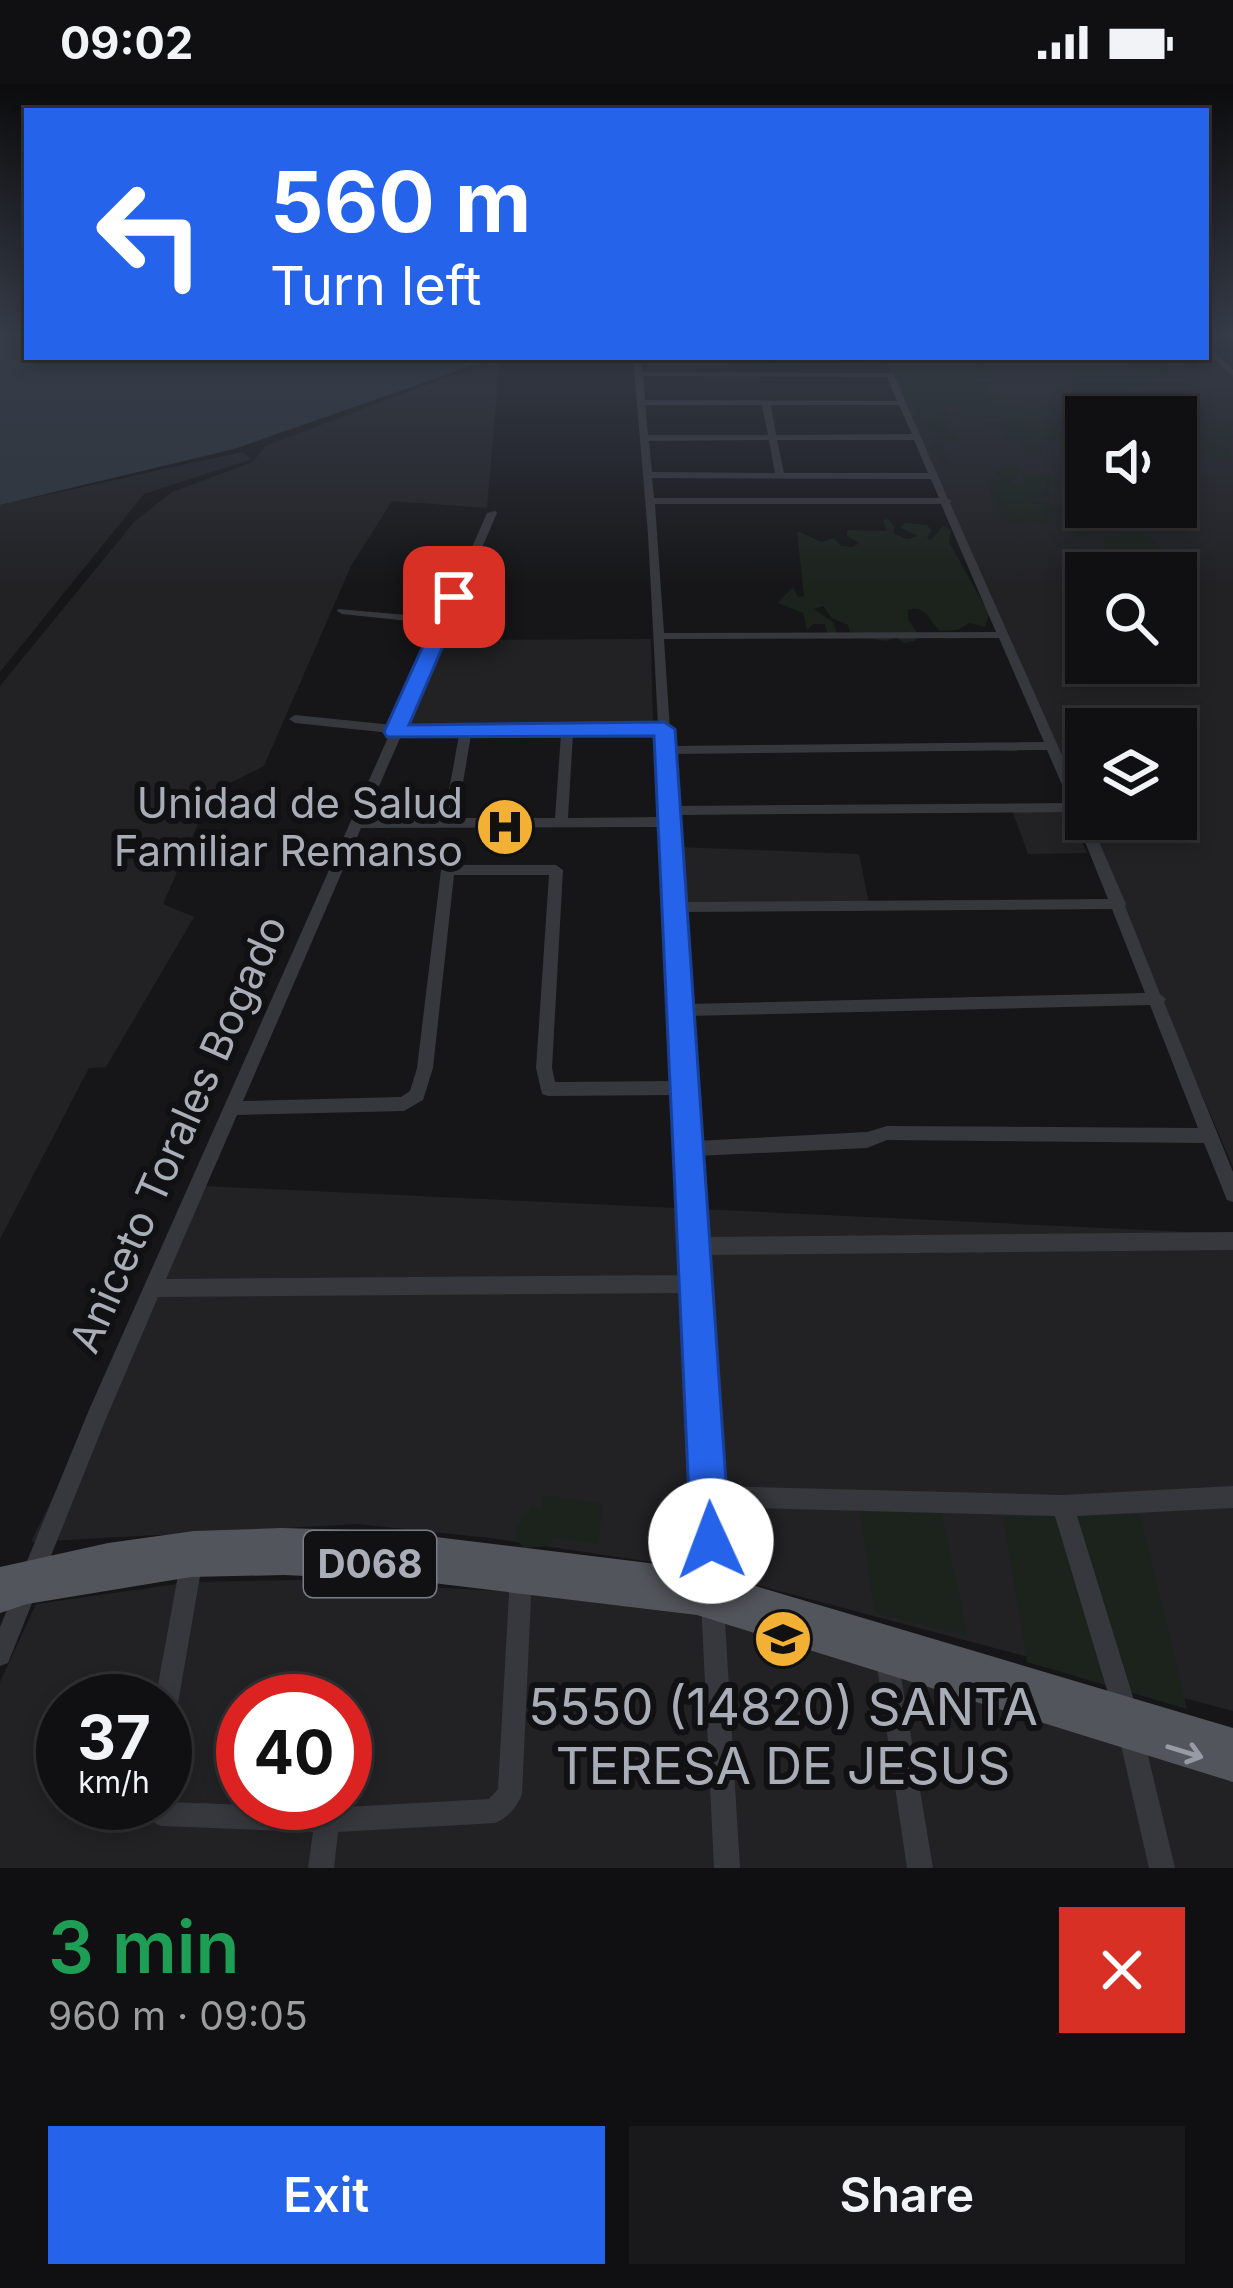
<!DOCTYPE html>
<meta charset="utf-8">
<style>
:root{--surface:#101012;--page:#19191b;--text:#f1f3f6;--muted:#9c9d9f;--line:#303032;--accent:#2563eb}
body{margin:0;font-family:Inter,sans-serif;background:var(--page);color:var(--text);height:100vh;display:flex;flex-direction:column;font-size:45px;white-space:nowrap}
*{box-sizing:border-box;margin:0}
p{font-size:39px;color:var(--muted)}
.icon{flex:none;width:66px;height:66px;fill:none;stroke:currentColor;stroke-width:2;stroke-linecap:round;stroke-linejoin:round}
.map{position:relative;height:1784px;overflow:hidden}
.panel{display:flex;flex-direction:column;background:var(--surface);flex:1}
.panel>*{flex:none}
.banner{position:absolute;left:24px;top:24px;width:1185px;height:252px;border-radius:0px;box-shadow:0 6px 18px #0003,0 0 0 3px var(--line);background:#2563eb;color:#fff;overflow:hidden}
.tools{position:absolute;left:1065px;top:312px;display:grid;gap:24px}
.tools a{display:grid;place-items:center;width:132px;height:132px;border-radius:0px;background:var(--surface);box-shadow:0 6px 18px #0003,0 0 0 3px var(--line);font-size:60px}
.speed{position:absolute;left:36px;top:1590px;display:flex;gap:24px;font-size:60px;font-weight:700;text-align:center}
.speed>*{display:grid;place-content:center;width:156px;height:156px;border-radius:50%;background:var(--surface);box-shadow:0 6px 18px #0003,0 0 0 3px var(--line);line-height:1}
.speed small{font-size:30px;font-weight:400}
.speed .limit{border:18px solid #d22;background:#fff;color:#111}
.pin{position:absolute;display:grid;place-items:center;width:102px;height:102px;color:#fff;margin:-51px;border-radius:24px;box-shadow:0 6px 18px #0006}
.me{position:absolute;width:132px;margin:-66px;rotate:358deg;stroke-linejoin:round;filter:drop-shadow(0 0 9px #0008)}
.turn{display:flex;align-items:center;gap:42px;height:252px;padding:0 48px;font-size:54px}
.turn .icon{width:156px;height:156px;stroke-width:2.5}
.turn b{display:block;font-size:84px;line-height:102px}
.round{display:grid;place-items:center;flex:none;width:126px;height:126px;border-radius:0px;background:var(--page)}
.head{display:flex;align-items:center;justify-content:space-between;height:204px;padding:0 48px}
h1{font-size:72px;font-weight:600;line-height:90px;color:#1e9e55}
.button{display:flex;gap:24px;margin-top:auto;padding:24px 48px}
.button a{flex:1;height:138px;border-radius:0px;background:var(--accent);color:#fff;font-size:48px;font-weight:600;line-height:138px;text-align:center}
.button a+a{background:var(--page);color:var(--text)}
.status{display:flex;justify-content:space-between;align-items:center;height:84px;padding:0 60px;background:var(--surface);direction:ltr}
.status svg{height:33px;fill:currentColor}
.map>svg:first-child{display:block}
</style>
<div class="status"><b>09:02</b><svg viewBox="0 0 49 12"><path d="M0 12V9h3v3zM5 12V6h3v6zM10 12V3h3v9zM15 12V0h3v12zM26 1h20v11H26zM47 4h2v5h-2z"/></svg></div>
<div class="map">
<svg width="1233" height="1784" viewBox="0 0 1233 1784">
<rect width="100%" height="100%" fill="#161618"/>
<g fill="#222225" fill-rule="evenodd">
<path d="M1206 262 1233 291V1083L885 273H1206ZM1086 333H1176V423H1086ZM1086 489H1176V579H1086ZM1086 645H1176V735H1086Z"/>
<path d="M500 273 487 424 392 417 351 482 264 682 212 708 163 820 194 833 106 983 89 984 0 1155V602L134 438 172 408 253 378 265 362Z"/>
<path d="M242 368 252 375 144 410 0 588V421Z"/>
<path d="M651 555 653 643H404L441 556Z"/>
<path d="M1068 725 1087 769 1028 770 1012 726Z"/>
<path d="M679 763 859 770 869 820H685Z"/>
<path d="M204 1102 1233 1150V1627L692 1484 489 1454 357 1440 31 1458Z"/>
<path d="M298 1496 521 1508 709 1528 1233 1698V1784H0V1598L36 1520 191 1498ZM63 1617H165V1719H63ZM243 1617H345V1719H243Z"/>
</g>
<g fill="#1c231d">
<path d="M640 273H889L892 279 646 286Z"/>
<path d="M903 273C939 273 969 270 995 293L971 295 986 298V308L998 310 1001 317 977 321 1005 320 1036 328 1047 318 1058 327 1041 330 1067 345 1069 352 1050 359 1032 354 1047 363 1036 374 1015 365 1022 362 1021 357 996 355 1004 352V346L989 345 985 339H1001V335C985 327 970 342 955 329L962 326 958 321 934 318 932 321 945 327 952 339 945 345 956 349 959 357 943 360 945 374 953 381 940 379 930 364 937 350 923 343 917 326 904 311 894 281Z"/>
<path d="M1056 273H1088L1117 292 1137 289 1131 283H1168L1170 291 1155 288 1163 295 1150 293 1151 300 1124 305 1129 311 1123 318 1152 322 1154 318 1193 314 1201 325 1212 329 1209 333 1233 340 1229 351H1233L1229 371 1233 374 1211 380 1206 371 1176 361V353L1188 354 1176 348V333H1128L1132 329 1127 324 1112 328 1104 320 1085 319 1092 309 1076 310 1063 291 1068 284 1058 282 1062 276Z"/>
<path d="M1008 380 1021 385 1012 400 1026 404 1023 390H1041L1063 399 1048 404 1050 412 1030 415 1063 424 1080 418 1088 429 1115 434 1116 438 1109 440 1119 445 1109 448 1103 444 1108 441 1099 437 1089 441 1091 448 1076 453 1072 446 1080 445 1081 440 1069 442 1058 427 1043 441 1027 436 1021 441H1009L997 430 1002 427 993 420 997 418 992 414 988 394 1002 397 995 389Z"/>
<path d="M888 435 895 443 893 449 907 455 918 452 901 444 905 439 927 441 932 447 927 454 931 456 943 442 951 446 949 458 989 530 985 543 969 539 958 546 940 547C930 537 925 520 908 526V536L918 550 915 557 904 559 896 553 886 557 851 552 848 541 832 534 823 522 814 525 834 539 837 550 827 549 825 540H813L807 546 803 529 778 519 793 503 798 513 804 512 797 447 822 458 834 454 841 462 853 463 859 459 847 452V446L887 447 883 436Z"/>
<path d="M1124 446 1145 449 1173 474H1138L1130 482 1121 476 1102 477V471L1087 466 1102 463 1106 450 1121 453Z"/>
<path d="M543 1411 603 1420 598 1460 553 1453 550 1462 524 1464 515 1454 517 1440 532 1421 541 1425Z"/>
<path d="M859 1423 940 1424 968 1552 875 1529Z"/>
<path d="M1140 1430 1187 1625 1027 1578 1003 1433Z"/>
</g>
<path fill="#2c353c" d="M0 253H27V273H497L234 365 0 421Z"/>
<g fill="none" stroke-linecap="round" stroke-linejoin="round">
<g fill="#37383d" fill-rule="evenodd">
<path d="M1206 259 1233 286V293L1206 266Z"/>
<path d="M633 273H641L642 288 893 289 948 415 952 417 950 419 1085 723 1086 735H1089L1126 820 1125 822 1160 910 1166 915 1164 918 1233 1088V1118L1227 1116 1204 1059 887 1056 867 1064 696 1072 701 1153 1233 1148V1166L702 1171 706 1200 704 1205 716 1402 1063 1411 1233 1402V1424L1077 1432 1137 1626 1175 1784H1149L1113 1626 1055 1432 718 1423 740 1784H714L686 1209 158 1213 105 1337 8 1579 0 1582V1543L89 1326 390 649 295 639 289 635 295 631 393 641 438 540 342 530 337 527 338 525 441 534 487 429 495 427 497 429 404 644 658 641 648 450ZM643 292 887 293 897 317 645 316ZM645 321H762L768 351H648ZM771 321H899L912 350 776 351ZM769 356 775 389 652 388 649 357ZM777 356H914L928 389H784ZM652 394 931 395 939 414H654ZM655 420H941L996 548 664 549ZM999 554 1044 658 671 662 664 555ZM658 649 662 733 568 734 573 650ZM561 650 555 734H457L471 651ZM459 651 444 734H365L401 652ZM1047 666 1070 719 675 722 671 670ZM1073 728 1108 815 680 818 675 731ZM663 743 675 997 555 998 552 984 563 786 556 781H448L441 786 417 984 410 1007 401 1013 243 1017 361 744ZM454 791H549L536 984 542 1010 548 1012 676 1011 685 1191 166 1195 237 1031 404 1027 423 1016 433 984ZM1112 825 1145 909 687 920 681 828ZM1150 921 1198 1044 887 1042 867 1048 695 1057 687 932Z"/>
<path d="M192 1464 200 1467 203 1475 177 1625 173 1633 165 1637V1617H155L181 1475 184 1467Z"/>
<path d="M521 1481 529 1484 532 1492 522 1710C517 1723 508 1734 495 1739L338 1748 334 1784H308L313 1748 161 1742C150 1738 145 1730 141 1719H165V1715L167 1718 327 1724 489 1715 498 1705 510 1492 513 1484Z"/>
<path d="M887 1564 895 1567 898 1575 933 1784H907L876 1575 879 1567Z"/>
</g>
<path fill="#53555c" fill-rule="evenodd" d="M282 1444 386 1447 698 1485 1233 1644V1698L697 1531 416 1497 284 1491 191 1493 27 1520 0 1529V1483L108 1459 194 1447Z"/>
</g>
<defs><path id="oneway-shaft" d="M-6 0H5M1.5-3L5.5 0L1.5 3" fill="none" stroke-width="1.6" stroke-linecap="round" stroke-linejoin="round" transform="scale(3)"/></defs>
<use stroke="#979ba6" href="#oneway-shaft" transform="translate(1185 1668) rotate(17)"/>
<linearGradient id="sky" x2="0" y2="1"><stop stop-color="#0c0c0d"/><stop offset="0.5" stop-color="#363c48"/><stop offset="1" stop-color="#363c48" stop-opacity="0"/></linearGradient>
<rect width="1233" height="503" fill="url(#sky)"/>
<path fill="#2563eb" stroke="#184099" stroke-width="3" d="M447 509 464 513 409 641 664 638 675 645 730 1457 725 1471 711 1476 697 1471 691 1457 654 652 387 653 384 648Z"/>
<defs>
<g id="hospital-disc" transform="scale(3)"><circle r="9.5" fill="#f2b134" stroke="#111113"/><path d="M-5-5h3v3.5h4V-5h3V5h-3V1.5h-4V5h-3Z" fill="#111"/></g>
<g id="school-disc" transform="scale(3)"><circle r="9.5" fill="#f2b134" stroke="#111113"/><path d="M0-5L7-2L0 1L-7-2ZM-4 1L0 2.5L4 1V4Q0 6-4 4Z" fill="#111"/></g>
</defs>
<g fill-rule="evenodd">
<use href="#hospital-disc" x="505" y="743"/>
<use href="#school-disc" x="783" y="1555"/>
</g>
<g text-anchor="middle" stroke-width="12" stroke-linejoin="round" paint-order="stroke">
<rect fill="#111113" stroke="#7b7e86" stroke-width="3" x="304" y="1447" width="132" height="66" rx="9"/>
<g font-size="39" font-weight="bold" fill="#a8adb8">
<text x="370" y="1494">D068</text>
</g>
<g font-size="42" fill="#a8adb8" stroke="#111113" text-anchor="end">
<text x="463" y="734">Unidad de Salud<tspan x="463" dy="48">Familiar Remanso</tspan></text>
</g>
<g font-size="42" fill="#a8adb8" stroke="#111113">
<text transform="translate(178 1050) rotate(-66)" y="15">Aniceto Torales Bogado</text>
</g>
<g font-size="51" fill="#a8adb8" stroke="#111113">
<text x="783" y="1641">5550 (14820) SANTA<tspan x="783" dy="59">TERESA DE JESUS</tspan></text>
</g>
</g>
</svg>
<div class="tools">
<a><svg class="icon" aria-label="sound" viewBox="0 0 24 24"><path d="M4 9h4l5-4v14l-5-4H4zM17 9q2 3 0 6"/></svg></a>
<a><svg class="icon" aria-label="search" viewBox="0 0 24 24"><circle cx="10" cy="10" r="6"/><path d="M15 15l6 6"/></svg></a>
<a><svg class="icon" aria-label="layers" viewBox="0 0 24 24"><path d="M12 4l9 5-9 5-9-5zM3 14l9 5 9-5"/></svg></a>
</div>
<div class="speed"><div>37<small>km/h</small></div><div class="limit">40</div></div>
<div class="pin" style="left:454px;top:513px;background:#d93025"><svg class="icon" aria-label="arrive" viewBox="0 0 24 24"><path d="M6 21V4h12l-3 4 3 4H6"/></svg></div>
<svg class="me" style="left:711px;top:1457px" viewBox="-20 -20 40 40"><circle r="19" fill="#fff"/><path d="M0-13L10 11 0 6-10 11z" fill="#2563eb"/></svg>
<div class="banner">
<div class="turn"><svg class="icon" aria-label="left" viewBox="0 0 24 24"><path d="M17 20v-9H6M10 6l-5 5 5 5"/></svg><div><b>560 m</b>Turn left</div></div>
</div>
</div>
<section class="panel">
<div class="head"><div><h1>3 min</h1><p>960 m · 09:05</p></div><a class="round" style="background:#d93025;color:#fff"><svg class="icon" aria-label="close" viewBox="0 0 24 24"><path d="M6 6l12 12M18 6L6 18"/></svg></a></div>
<div class="button"><a>Exit</a><a>Share</a></div>
</section>
